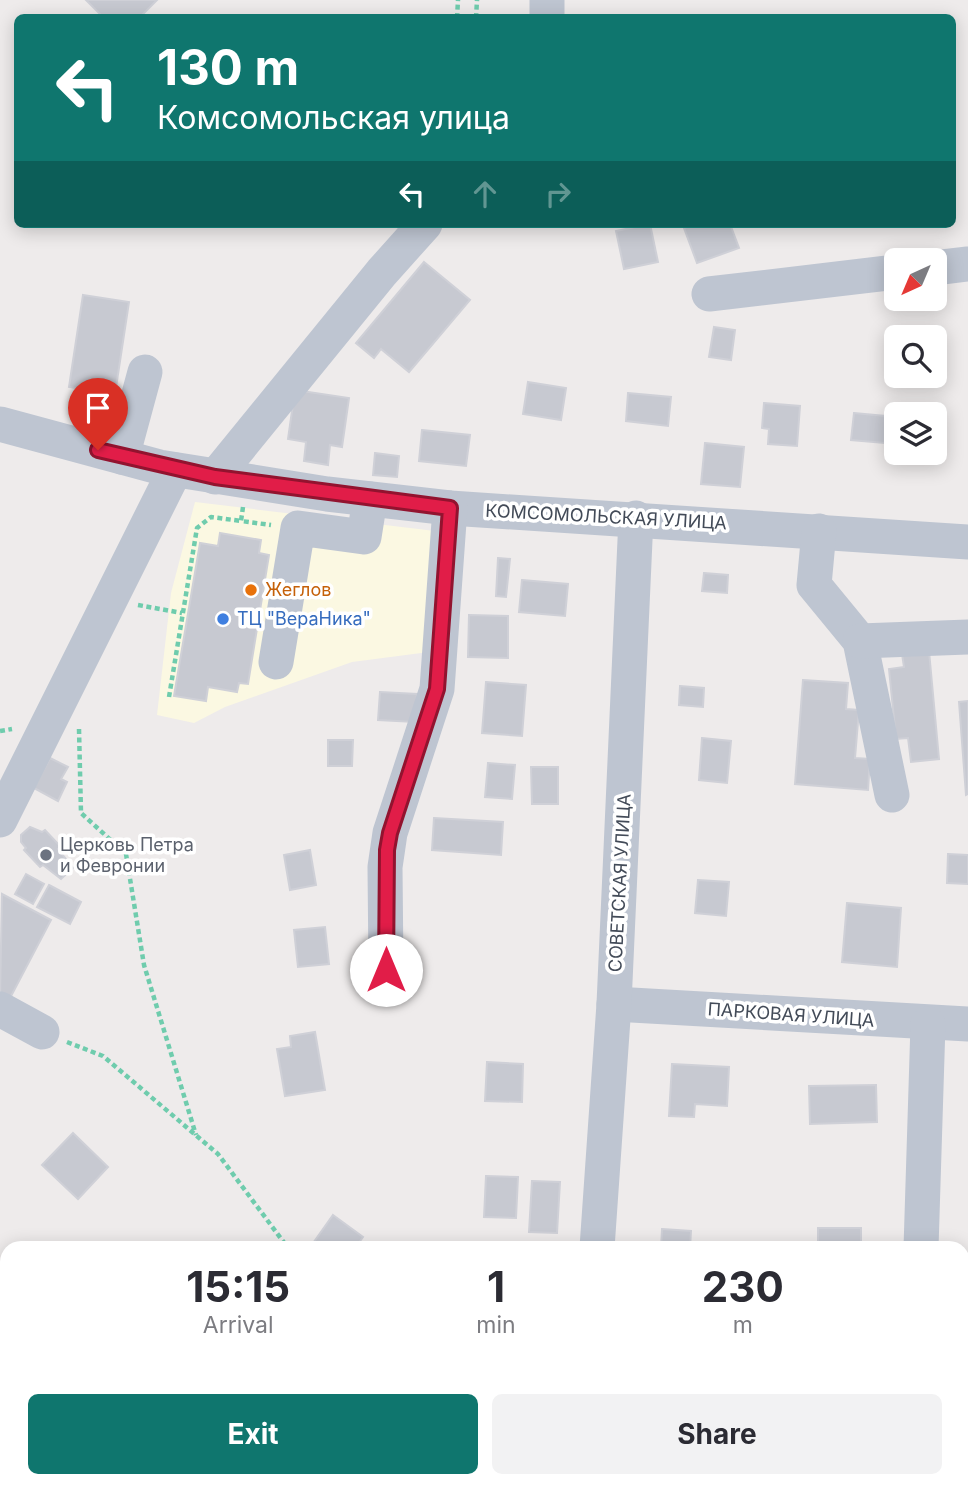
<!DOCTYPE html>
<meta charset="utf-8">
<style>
:root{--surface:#fff;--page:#f2f2f3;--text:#2b2b33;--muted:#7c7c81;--accent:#0f766e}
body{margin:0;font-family:Inter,sans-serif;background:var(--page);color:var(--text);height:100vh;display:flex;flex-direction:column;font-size:26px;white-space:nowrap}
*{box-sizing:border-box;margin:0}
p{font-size:23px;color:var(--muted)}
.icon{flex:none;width:38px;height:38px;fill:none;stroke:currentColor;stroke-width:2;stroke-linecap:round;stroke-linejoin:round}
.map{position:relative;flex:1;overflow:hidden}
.sheet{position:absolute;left:0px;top:1241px;width:970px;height:247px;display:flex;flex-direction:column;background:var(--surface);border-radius:21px 21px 0 0;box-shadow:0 4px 18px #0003}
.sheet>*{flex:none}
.top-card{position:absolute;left:14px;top:14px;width:942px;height:214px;border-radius:10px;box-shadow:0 4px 18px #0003;background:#0f766e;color:#fff;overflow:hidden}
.needle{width:46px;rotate:224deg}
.buttons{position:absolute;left:884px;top:248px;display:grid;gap:14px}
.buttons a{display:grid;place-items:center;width:63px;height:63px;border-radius:10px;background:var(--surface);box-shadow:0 4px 18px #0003;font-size:35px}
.pin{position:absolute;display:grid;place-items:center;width:60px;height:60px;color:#fff;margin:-72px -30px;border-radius:50% 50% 50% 0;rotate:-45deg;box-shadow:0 0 7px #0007}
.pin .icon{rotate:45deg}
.me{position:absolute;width:77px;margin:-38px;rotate:0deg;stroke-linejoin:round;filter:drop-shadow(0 0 5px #0008)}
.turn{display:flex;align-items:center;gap:24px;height:147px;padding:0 28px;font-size:32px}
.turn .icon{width:91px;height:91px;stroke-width:2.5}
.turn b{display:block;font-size:49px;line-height:60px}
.lanes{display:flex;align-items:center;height:66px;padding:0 28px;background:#0003;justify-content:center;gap:35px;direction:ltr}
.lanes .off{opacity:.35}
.eta{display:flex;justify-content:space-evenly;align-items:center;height:119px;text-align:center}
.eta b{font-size:42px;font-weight:700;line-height:49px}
.action{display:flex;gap:14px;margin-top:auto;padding:14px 28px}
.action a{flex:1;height:80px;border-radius:10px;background:var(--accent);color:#fff;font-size:28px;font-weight:700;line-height:80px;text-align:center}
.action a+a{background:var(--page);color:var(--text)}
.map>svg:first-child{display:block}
</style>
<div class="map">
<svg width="968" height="1487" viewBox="0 0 968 1487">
<rect width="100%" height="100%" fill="#eeebeb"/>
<path fill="#fbf8e2" d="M195 502 435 531 429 652 352 662 225 707 194 723 157 715 171 593Z"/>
<g fill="#c7c9d1" stroke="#cfd0d7" stroke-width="2">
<path d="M86 0H157L139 18H104Z"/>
<path d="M650 224 658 262 624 269 616 231Z"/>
<path d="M695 224H730L739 248 697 263 684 228Z"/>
<path d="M424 262 470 300 409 372 381 349 374 358 356 343Z"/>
<path d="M83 295 129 302 115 394 69 387Z"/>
<path d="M714 327 735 330 731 360 709 357Z"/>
<path d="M528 382 566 388 561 420 523 414Z"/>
<path d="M295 390 349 398 342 447 330 445 328 465 304 461 306 442 288 439Z"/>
<path d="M628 393 671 397 668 426 626 421Z"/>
<path d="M764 403 800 406 797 446 768 444 769 429 762 428Z"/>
<path d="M854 413 896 417V444L851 440Z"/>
<path d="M422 430 470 435 466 466 419 461Z"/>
<path d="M705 443 744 447 740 487 701 484Z"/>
<path d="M375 453 399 456 397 477 373 475Z"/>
<path d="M220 533 261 540 259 553 269 555 248 684 239 683 237 692 208 687 206 701 174 696 200 543 218 546Z"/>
<path d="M498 558 510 559 506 597 496 596Z"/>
<path d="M704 573 728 575 727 593 702 591Z"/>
<path d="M522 580 568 584 565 616 519 612Z"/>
<path d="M469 615 508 616V658L468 657Z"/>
<path d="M929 651 939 759 911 762 908 738 896 739 889 669 904 667 902 654Z"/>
<path d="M803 680 848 683 846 709 859 710 855 758 870 759 868 790 795 784Z"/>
<path d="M486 682 526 685 522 736 482 733Z"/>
<path d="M680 686 704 688 703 707 679 705Z"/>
<path d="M380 692 417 694 415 722 378 720Z"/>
<path d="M968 701V794L966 795 959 702Z"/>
<path d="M702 738 731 741 727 783 699 780Z"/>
<path d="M328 740H353L352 766H328Z"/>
<path d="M50 758 68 767 61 779 67 782 58 801 34 788Z"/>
<path d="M488 763 515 765 512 799 485 797Z"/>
<path d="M531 767H558V804H532Z"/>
<path d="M434 818 503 822 501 855 432 850Z"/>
<path d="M30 827 42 832 45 830 61 847 58 849 73 868 61 879 43 865 40 867 24 850 26 848 21 842V835Z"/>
<path d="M310 850 316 885 290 890 284 855Z"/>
<path d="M948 854 968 855V884L947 883Z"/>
<path d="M26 874 44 884 33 904 15 894Z"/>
<path d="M698 880 729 882 726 916 695 913Z"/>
<path d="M49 885 81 902 70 924 37 907Z"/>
<path d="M2 894 51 920 8 1002 0 998Z"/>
<path d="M847 903 901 908 897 967 842 962Z"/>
<path d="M325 927 329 964 298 967 294 930Z"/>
<path d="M315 1032 325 1090 285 1096 277 1049 291 1047 290 1036Z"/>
<path d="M487 1062 523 1064 522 1102 485 1101Z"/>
<path d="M672 1064 729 1067 727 1106 695 1104 694 1117 669 1116Z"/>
<path d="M876 1085 877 1122 810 1124 809 1086Z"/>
<path d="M73 1133 108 1167 78 1199 42 1165Z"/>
<path d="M486 1176 518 1177 516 1218 484 1217Z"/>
<path d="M532 1181 560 1182 557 1233 529 1232Z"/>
<path d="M333 1215 363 1237 355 1248 311 1246Z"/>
<rect x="818" y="1228" width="43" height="20"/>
<path d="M662 1229 691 1231 690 1248H661Z"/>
<path d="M193 1480H347L367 1487H194Z"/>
<path d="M777 1480H798L820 1486 776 1487Z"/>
</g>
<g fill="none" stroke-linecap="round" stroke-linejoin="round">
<g stroke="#6fccad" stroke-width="4.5" stroke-dasharray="5 3.5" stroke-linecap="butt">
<path d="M457 18 458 0"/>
<path d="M476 18 477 0"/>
<path d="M243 507 241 521 271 525"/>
<path d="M138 605 182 613"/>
<path d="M169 697 197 528 211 517 241 521"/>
<path d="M79 729 81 813 126 854 144 965 196 1135"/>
<path d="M0 731 12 729"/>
<path d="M67 1042 103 1056 218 1154 288 1248"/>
</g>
<g stroke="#bec5d1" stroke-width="35">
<path d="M547 18V0"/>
<path d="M934 268 968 264"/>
<path d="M709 294 896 272"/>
<path d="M0 424 159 467 327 494 450 508 968 542"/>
<path d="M122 457 145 372"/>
<path d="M215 477 382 272 425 224"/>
<path d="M819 531 814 585 860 641 892 795"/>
<path d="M860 641 968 637"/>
<path d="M276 662 298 528 364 537 370 499"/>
<path d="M0 820 175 470"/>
<path d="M386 970 385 867 390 833 437 689 450 508"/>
<path d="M614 1004 968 1024"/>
<path d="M0 1009 42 1032"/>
<path d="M597 1248 614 1004 636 518"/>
<path d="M921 1248 928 1024"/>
<path d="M148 1480 150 1487"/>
<path d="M465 1480 470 1487"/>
<path d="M39 1487 63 1480"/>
<path d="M912 1487 913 1480"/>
</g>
</g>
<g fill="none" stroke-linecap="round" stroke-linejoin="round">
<g stroke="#92132f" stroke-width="18">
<path id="route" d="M98 450 215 477 450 508 437 689 390 833 387 850 386 970"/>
</g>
<use href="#route" stroke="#e11d48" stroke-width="12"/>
</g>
<circle fill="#e8710a" stroke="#fff" stroke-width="2.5" cx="251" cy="590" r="7"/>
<circle fill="#3f7fe0" stroke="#fff" stroke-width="2.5" cx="223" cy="619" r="7"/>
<circle fill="#6b7280" stroke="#fff" stroke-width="2.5" cx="46" cy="855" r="7"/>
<g text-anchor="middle" stroke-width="7" stroke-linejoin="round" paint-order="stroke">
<g font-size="18" fill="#434b58" stroke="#fff">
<text transform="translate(606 517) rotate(3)" y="6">КОМСОМОЛЬСКАЯ УЛИЦА</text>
<text transform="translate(620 883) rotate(-87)" y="6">СОВЕТСКАЯ УЛИЦА</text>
<text transform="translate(791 1015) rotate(4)" y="6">ПАРКОВАЯ УЛИЦА</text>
</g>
<g font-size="18" fill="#c56008" stroke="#fff" text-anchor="start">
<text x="265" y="596">Жеглов</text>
</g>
<g font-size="18" fill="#366cbe" stroke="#fff" text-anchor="start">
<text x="237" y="625">ТЦ "ВераНика"</text>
</g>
<g font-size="18" fill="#5b616d" stroke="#fff" text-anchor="start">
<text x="60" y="851">Церковь Петра<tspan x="60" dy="21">и Февронии</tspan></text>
</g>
</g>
</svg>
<div class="buttons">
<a><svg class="needle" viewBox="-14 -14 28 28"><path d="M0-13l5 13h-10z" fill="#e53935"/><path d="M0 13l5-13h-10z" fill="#7c7c81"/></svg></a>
<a><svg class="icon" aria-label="search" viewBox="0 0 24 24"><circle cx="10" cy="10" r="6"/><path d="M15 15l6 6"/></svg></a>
<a><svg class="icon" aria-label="layers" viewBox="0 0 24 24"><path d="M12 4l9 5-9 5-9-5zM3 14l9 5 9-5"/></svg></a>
</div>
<div class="pin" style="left:98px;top:450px;background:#d93025"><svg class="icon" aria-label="arrive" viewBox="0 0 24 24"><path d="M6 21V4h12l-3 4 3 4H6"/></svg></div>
<svg class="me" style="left:386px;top:970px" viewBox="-20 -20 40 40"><circle r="19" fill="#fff"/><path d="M0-13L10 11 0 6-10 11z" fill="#e11d48"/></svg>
<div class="top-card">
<div class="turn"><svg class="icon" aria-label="left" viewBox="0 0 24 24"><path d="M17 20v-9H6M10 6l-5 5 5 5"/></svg><div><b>130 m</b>Комсомольская улица</div></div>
<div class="lanes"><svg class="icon" aria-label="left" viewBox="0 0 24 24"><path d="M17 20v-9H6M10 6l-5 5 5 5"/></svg><svg class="icon off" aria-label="ahead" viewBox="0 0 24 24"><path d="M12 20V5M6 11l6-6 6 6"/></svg><svg class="icon off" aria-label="right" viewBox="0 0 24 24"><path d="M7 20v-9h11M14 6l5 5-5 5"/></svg></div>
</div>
<section class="sheet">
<div class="eta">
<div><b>15:15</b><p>Arrival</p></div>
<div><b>1</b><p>min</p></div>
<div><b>230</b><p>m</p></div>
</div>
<div class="action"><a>Exit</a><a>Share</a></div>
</section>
</div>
